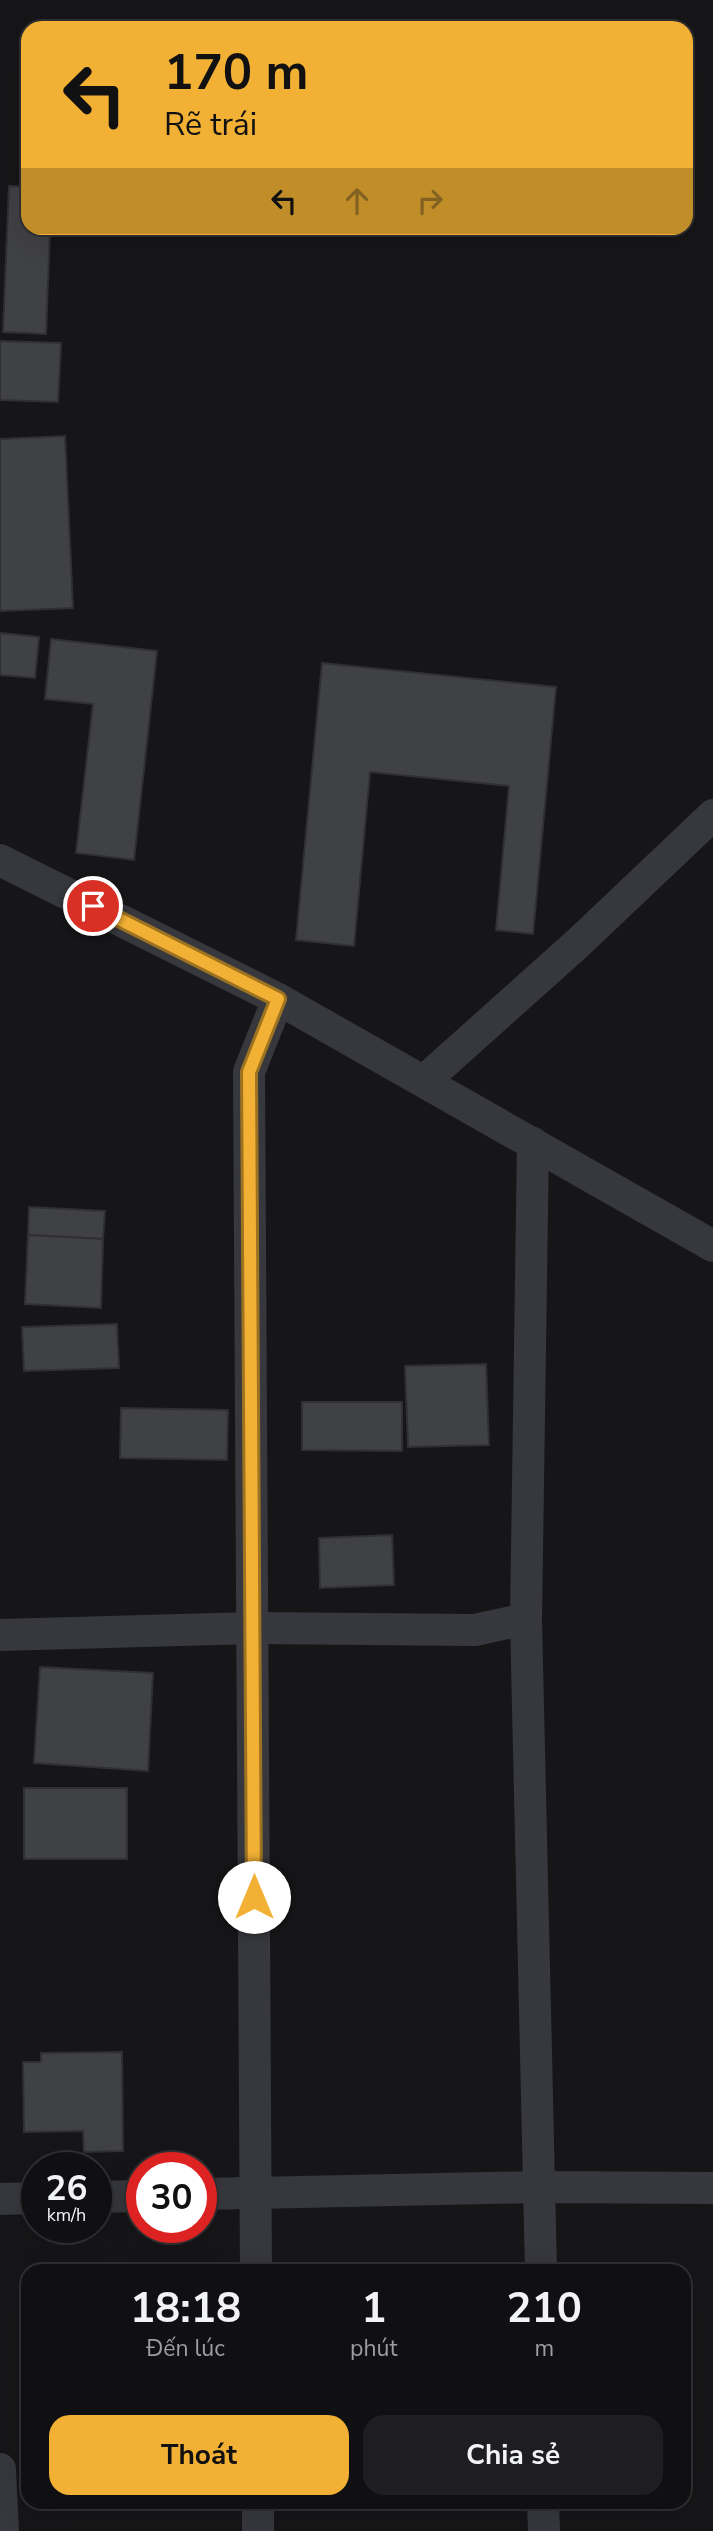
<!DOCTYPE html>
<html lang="vi">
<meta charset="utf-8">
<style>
:root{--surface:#101012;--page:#1e1e20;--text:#f1f3f6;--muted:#9c9d9f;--line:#303032;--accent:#f2b134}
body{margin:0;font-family:"Nunito Sans",sans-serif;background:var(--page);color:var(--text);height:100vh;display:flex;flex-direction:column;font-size:26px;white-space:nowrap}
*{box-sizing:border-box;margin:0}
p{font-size:23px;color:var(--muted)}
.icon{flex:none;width:38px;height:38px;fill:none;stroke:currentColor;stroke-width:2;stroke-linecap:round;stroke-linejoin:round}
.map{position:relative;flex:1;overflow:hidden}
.sheet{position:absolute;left:21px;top:2264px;width:670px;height:245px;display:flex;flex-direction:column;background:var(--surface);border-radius:21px;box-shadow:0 7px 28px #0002,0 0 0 2px var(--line)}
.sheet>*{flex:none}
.guide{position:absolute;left:21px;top:21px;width:672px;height:214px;border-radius:21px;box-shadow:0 7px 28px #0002,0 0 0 2px var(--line);background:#f2b134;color:#111;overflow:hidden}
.speed{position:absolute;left:21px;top:2152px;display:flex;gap:14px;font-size:35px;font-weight:700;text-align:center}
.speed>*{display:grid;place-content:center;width:91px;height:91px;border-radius:50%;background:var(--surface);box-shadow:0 7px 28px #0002,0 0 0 2px var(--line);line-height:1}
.speed small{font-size:18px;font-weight:400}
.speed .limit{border:10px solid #d22;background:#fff;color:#111}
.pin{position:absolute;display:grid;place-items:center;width:60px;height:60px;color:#fff;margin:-30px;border:4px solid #fff;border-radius:50%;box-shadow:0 2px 7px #0007}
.me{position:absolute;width:77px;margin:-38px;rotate:0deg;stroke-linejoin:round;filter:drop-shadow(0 0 5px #0008)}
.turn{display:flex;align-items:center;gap:24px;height:147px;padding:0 28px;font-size:32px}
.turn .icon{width:91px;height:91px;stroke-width:2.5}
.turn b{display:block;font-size:49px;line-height:60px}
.lanes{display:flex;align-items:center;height:66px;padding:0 28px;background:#0003;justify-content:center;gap:35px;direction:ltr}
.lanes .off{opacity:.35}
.eta{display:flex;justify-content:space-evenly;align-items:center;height:119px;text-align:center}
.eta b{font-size:42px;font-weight:700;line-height:49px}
.primary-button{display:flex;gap:14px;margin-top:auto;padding:14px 28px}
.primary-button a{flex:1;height:80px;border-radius:21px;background:var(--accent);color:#111;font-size:28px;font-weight:700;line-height:80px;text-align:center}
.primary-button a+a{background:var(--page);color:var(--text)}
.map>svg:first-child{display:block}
</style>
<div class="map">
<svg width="713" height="2531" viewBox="0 0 713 2531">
<rect width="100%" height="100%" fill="#161618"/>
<g fill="#404145" stroke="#303034" stroke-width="2">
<path d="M9 186 28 187V228H50L46 334 3 332Z"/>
<path d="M0 341 61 343 58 402 0 400Z"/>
<path d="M65 436 73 608 0 611V439Z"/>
<path d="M0 633 39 637 35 678 0 675Z"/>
<path d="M51 639 157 651 134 860 76 853 93 704 45 699Z"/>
<path d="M322 663 556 687 533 934 496 930 509 786 370 772 354 946 296 940Z"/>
<path d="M29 1207 105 1211 103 1239 28 1235Z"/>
<path d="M28 1235 103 1239 101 1308 25 1304Z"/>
<path d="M117 1324 119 1368 24 1371 22 1327Z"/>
<path d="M486 1364 489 1445 408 1447 405 1366Z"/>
<path d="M302 1402H402V1451L302 1450Z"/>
<path d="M121 1408 228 1410 227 1460 120 1458Z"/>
<path d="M392 1535 394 1585 320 1588 319 1538Z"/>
<path d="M40 1667 153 1673 148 1771 34 1763Z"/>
<rect x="24" y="1788" width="103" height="71"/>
<path d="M122 2052 123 2151 84 2152 83 2131 24 2132 23 2062H41V2053Z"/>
</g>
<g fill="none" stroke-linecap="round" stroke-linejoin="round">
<g stroke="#37383d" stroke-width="32">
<path d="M0 860 278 999 713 1246"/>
<path d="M424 1081 577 944 713 815"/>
<path d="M533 1143 526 1619 541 2272"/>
<path d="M0 1635 252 1628 475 1630 526 1619"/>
<path d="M201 2194 539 2187 713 2188"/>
<path d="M96 2197 142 2196"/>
<path d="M0 2199 37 2198"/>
<path d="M256 2272 249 1072 278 999"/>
<path d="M0 2469 3 2531"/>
<path d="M258 2502V2531"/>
<path d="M543 2502 544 2531"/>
</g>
</g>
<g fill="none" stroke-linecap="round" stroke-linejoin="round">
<g stroke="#9d7322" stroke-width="18">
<path id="route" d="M93 906 278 999 249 1072 254 1897"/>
</g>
<use href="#route" stroke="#f2b134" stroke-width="12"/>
</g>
</svg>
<div class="speed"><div>26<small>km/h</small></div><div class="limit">30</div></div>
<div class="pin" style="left:93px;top:906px;background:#d93025"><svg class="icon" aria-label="arrive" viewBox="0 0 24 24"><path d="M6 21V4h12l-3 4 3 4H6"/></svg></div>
<svg class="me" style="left:254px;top:1897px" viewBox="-20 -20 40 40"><circle r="19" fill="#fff"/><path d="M0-13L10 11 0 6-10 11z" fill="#f2b134"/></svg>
<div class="guide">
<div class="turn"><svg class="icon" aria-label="left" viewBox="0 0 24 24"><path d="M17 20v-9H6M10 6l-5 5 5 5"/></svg><div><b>170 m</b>Rẽ trái</div></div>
<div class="lanes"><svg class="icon" aria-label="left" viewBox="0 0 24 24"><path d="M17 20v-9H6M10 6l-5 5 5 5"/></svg><svg class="icon off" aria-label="ahead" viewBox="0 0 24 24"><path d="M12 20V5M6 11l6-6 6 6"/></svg><svg class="icon off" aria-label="right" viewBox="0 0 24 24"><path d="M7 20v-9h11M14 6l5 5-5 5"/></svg></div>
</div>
<section class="sheet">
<div class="eta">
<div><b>18:18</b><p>Đến lúc</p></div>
<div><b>1</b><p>phút</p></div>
<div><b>210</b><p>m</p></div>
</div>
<div class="primary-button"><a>Thoát</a><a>Chia sẻ</a></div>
</section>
</div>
